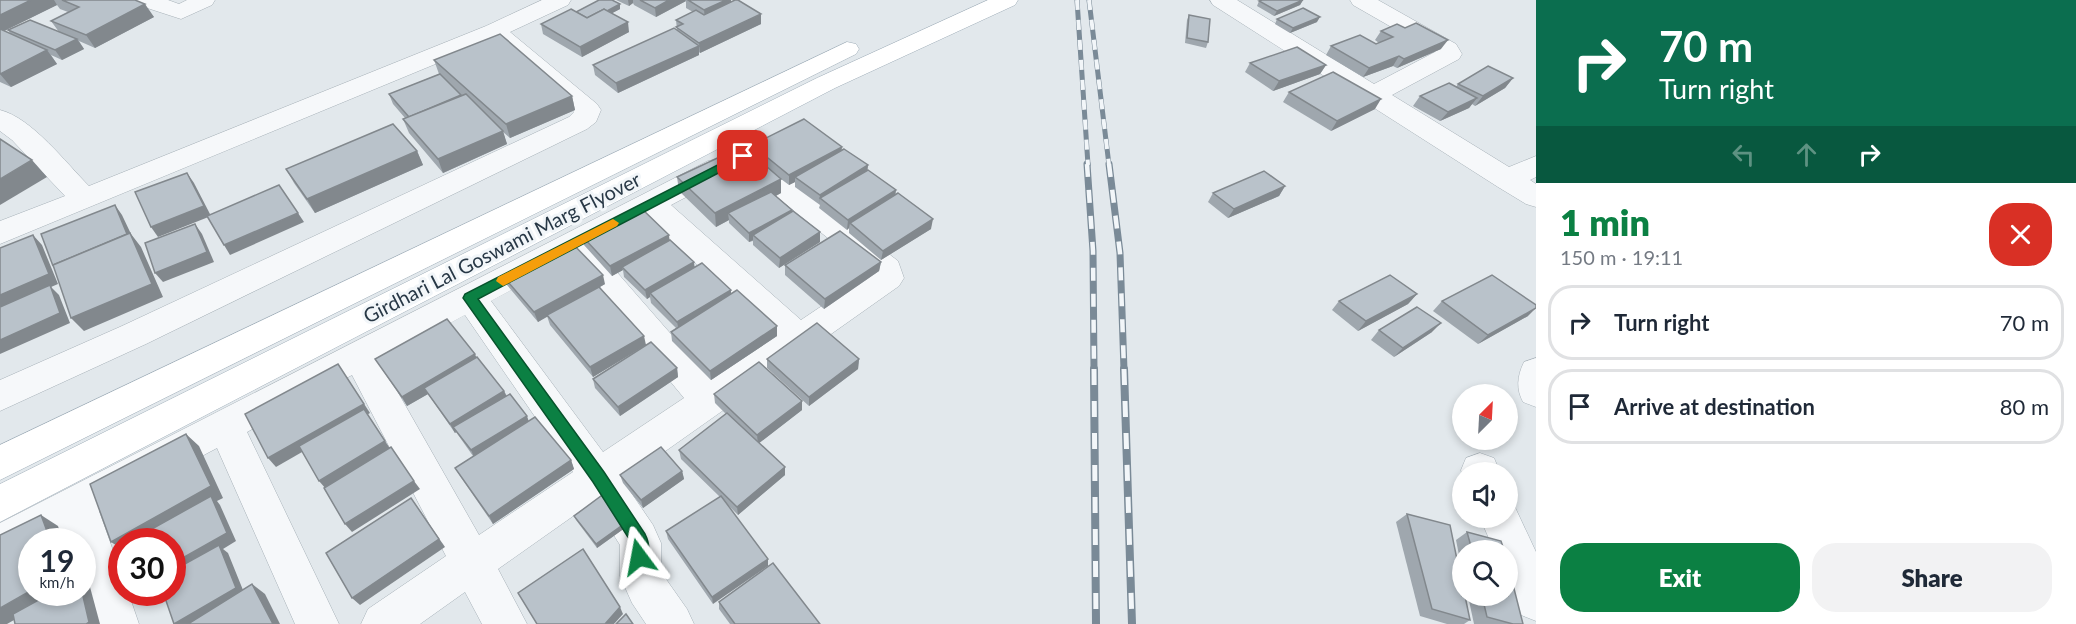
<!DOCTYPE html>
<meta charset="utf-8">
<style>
:root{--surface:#fff;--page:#f2f2f3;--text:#1f2937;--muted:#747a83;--line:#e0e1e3;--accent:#0b8043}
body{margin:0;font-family:Lato,sans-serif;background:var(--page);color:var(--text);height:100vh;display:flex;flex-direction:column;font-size:22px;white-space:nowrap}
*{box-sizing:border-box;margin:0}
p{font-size:20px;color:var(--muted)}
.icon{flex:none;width:33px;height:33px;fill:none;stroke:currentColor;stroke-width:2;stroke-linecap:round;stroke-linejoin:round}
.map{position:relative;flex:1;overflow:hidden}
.drawer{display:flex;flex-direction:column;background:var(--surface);width:540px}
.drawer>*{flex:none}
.top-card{background:#0b6e4f;color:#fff;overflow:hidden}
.needle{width:39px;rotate:24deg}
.fabs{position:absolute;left:1452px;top:384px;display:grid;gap:12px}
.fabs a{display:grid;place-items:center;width:66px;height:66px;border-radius:50%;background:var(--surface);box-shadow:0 3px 9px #0003;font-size:30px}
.speed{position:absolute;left:18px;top:528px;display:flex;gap:12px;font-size:30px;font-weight:700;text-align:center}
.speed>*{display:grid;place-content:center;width:78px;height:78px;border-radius:50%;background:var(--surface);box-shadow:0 3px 9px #0003;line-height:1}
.speed small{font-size:15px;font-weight:400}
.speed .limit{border:9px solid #d22;background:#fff;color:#111}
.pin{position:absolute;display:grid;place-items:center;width:51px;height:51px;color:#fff;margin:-26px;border-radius:12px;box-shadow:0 3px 9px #0006}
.me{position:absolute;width:66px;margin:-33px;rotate:347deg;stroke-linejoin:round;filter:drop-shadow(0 0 4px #0008)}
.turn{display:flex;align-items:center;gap:21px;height:126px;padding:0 24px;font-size:27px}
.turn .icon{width:78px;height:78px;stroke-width:2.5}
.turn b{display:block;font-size:42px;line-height:51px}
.lanes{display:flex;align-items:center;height:57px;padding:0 24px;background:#0003;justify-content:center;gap:30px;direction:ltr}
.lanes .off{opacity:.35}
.round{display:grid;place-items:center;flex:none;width:63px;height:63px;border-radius:24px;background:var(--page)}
.summary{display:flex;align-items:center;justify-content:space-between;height:102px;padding:0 24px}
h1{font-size:36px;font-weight:800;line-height:45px;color:var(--accent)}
.button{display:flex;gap:12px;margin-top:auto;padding:12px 24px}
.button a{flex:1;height:69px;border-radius:24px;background:var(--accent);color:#fff;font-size:24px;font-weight:800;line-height:69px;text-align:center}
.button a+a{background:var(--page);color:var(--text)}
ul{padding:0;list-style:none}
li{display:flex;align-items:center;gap:18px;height:75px;margin:0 12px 9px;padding:0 12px;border:3px solid var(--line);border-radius:24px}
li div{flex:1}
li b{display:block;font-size:22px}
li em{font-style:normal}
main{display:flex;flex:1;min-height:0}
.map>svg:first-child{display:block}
</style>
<main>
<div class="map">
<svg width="1536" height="624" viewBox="0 0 1536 624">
<rect width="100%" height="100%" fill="#e2e8ec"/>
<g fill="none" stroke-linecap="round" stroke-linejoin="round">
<g stroke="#a6b0b7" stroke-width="1">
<g id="minor">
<path d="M135 0H168L179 4 187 0H215L212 5 181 19 138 5Z"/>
<path d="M542 0H571L568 5 510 32 597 104 601 110 596 122 587 129 146 344 0 411V380L122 326 569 117 574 112 491 41 0 244V221L65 196 12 140 0 131V110C32 118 66 163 89 186L486 26Z"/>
<path d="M1210 0H1237L1374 84 1435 52 1353 5 1350 0H1378L1456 44 1462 54 1459 59 1392 95 1509 167 1536 156V177L1530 180 1536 184V207L1526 204 1498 187 1213 5Z"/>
<path d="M745 148 755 151 898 261 904 278 899 286 623 481 653 525 661 543V572L687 609 694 624H646L632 603 620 576V545L593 502 498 569 527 624H482L465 592 420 624H361L368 609 446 556 352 375 247 432 339 624H295L217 448 99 511 122 576V592H128L139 624H95L82 584V542H69L65 530 43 542H32V548L0 563V523L708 161 718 159 728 161 732 168 728 175 671 205 801 320 871 273 735 163 731 157 735 151ZM647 218 775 337 711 380 594 246ZM569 259 684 398 603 452 491 301ZM465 315 573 472 479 535 380 361Z"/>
<path d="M1536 358V407L1523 402C1516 389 1517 376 1524 362Z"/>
<path d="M1480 453 1494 458 1500 472 1462 474 1461 470 1466 458Z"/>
<path d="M1508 502 1514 505 1536 552V621L1521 615 1508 583V550H1494L1480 518H1508Z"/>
</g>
</g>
<g stroke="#a0aeb9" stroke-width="1">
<g id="major">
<path d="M988 0H1018L1015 5 835 88 0 522V484L817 78Z"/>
<path d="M847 42 856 44 859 49 856 54 0 480V445Z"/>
</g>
</g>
<use href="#minor" fill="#f6f8fa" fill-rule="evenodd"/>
<use href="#major" fill="#fff" fill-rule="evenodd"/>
<g stroke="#7a8a97" stroke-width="5">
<g id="rail-far2">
<path d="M1077 0 1088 165"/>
<path d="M1089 0 1109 165"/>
</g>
</g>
<g stroke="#7a8a97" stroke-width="7">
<g id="rail-far1">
<path d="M1087 164 1093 251 1094 370"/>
<path d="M1109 164 1120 253 1124 370"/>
</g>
</g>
<g stroke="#7a8a97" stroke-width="8">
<g id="rail">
<path d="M1094 369 1096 624"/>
<path d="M1124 369 1132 624"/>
</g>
</g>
<use href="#rail-far2" stroke="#f2f6f9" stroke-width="4" stroke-dasharray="10" stroke-linecap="butt"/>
<use href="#rail-far1" stroke="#f2f6f9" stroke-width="4.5" stroke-dasharray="13" stroke-linecap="butt"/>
<use href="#rail" stroke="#f2f6f9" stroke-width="5" stroke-dasharray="16" stroke-linecap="butt"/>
</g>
<g fill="#9fa7ae" fill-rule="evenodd">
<path d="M0 0H135L154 17 95 48 79 41 84 49 62 60 51 55 57 64 11 87 0 82ZM57 5 60 9 68 12 51 21 59 32 8 30 10 33 4 31Z"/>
<path d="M616 0H688L731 2 761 24 700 53 699 52V55L618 93 595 75 593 65 677 30 676 20 693 12 686 8V1L656 17 634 5 633 3 629 6Z"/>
<path d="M1303 0 1300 5 1274 16 1257 6 1259 1Z"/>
<path d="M620 4V9L612 13 629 32 582 57 543 34 541 24 576 12Z"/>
<path d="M1189 15 1208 42 1206 48 1185 43 1187 20Z"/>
<path d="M1277 19 1317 22 1290 33 1275 24Z"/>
<path d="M1381 31 1441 49 1397 68 1393 66 1363 77 1326 55 1331 46 1376 44 1379 43 1375 40Z"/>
<path d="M434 60 572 96 575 110 510 138 503 132 507 144 443 173 409 133 403 119 405 118 393 104 389 94 439 74Z"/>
<path d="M1250 63 1326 65 1320 74 1273 91 1245 72Z"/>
<path d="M1513 78 1505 88 1475 106 1472 104 1469 108 1440 121 1413 106 1420 96 1456 87 1458 84Z"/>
<path d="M1289 92 1375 109 1331 131 1283 102Z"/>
<path d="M752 145 841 150 868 165 867 170 896 195 931 229 881 260 849 233V228L847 230 819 208 820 205 795 187V182L789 185 781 179V193L776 196 792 210V212L820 232V242L779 268 753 245V241L749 242 729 223V220L716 227 679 191 677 177 752 154Z"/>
<path d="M417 151 423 165 315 213 294 183 286 169Z"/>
<path d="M1285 186 1279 196 1228 218 1208 202 1213 193Z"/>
<path d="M582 236 669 240 695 267 731 290V294L777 326V336L711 380 672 341 671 332 676 328 651 303 650 297 647 299 624 277 623 270 612 276 584 245Z"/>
<path d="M881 262 879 271 824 309 785 275V265Z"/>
<path d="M503 276 605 284 600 287 646 345 593 377 550 325 547 316 538 322 507 285Z"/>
<path d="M1417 294 1408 304 1358 331 1332 310 1339 301Z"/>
<path d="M1442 301 1528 316 1478 344 1433 311Z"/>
<path d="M1379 330 1432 332 1394 357 1371 340Z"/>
<path d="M477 358 504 391 507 396 528 421 571 460 574 469 493 524 460 476 455 468 473 456 456 432 455 433 428 394 407 406 375 359Z"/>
<path d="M767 359H859L858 369 809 406 767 368Z"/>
<path d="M677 368 678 377 620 416 595 388 593 379Z"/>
<path d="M714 394 802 410 759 443 785 467V475L738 515 727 504 713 604 668 539 666 531 720 497 681 459 679 450 726 414 715 403Z"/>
<path d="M682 471 684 479 643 508 623 483 620 475Z"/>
<path d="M1407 514 1470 620 1464 624H1447L1420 616 1396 522Z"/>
<path d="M574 516 629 525 597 548 576 520Z"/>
<path d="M1467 532 1504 550H1462V570L1456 540Z"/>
<path d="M1468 596H1508L1523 624H1474Z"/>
<path d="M719 602 820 624H730L719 609Z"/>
</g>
<g fill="#82888d">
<path d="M31 0H54L57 5 0 33V15Z"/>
<path d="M628 0H633V3L629 6Z"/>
<path d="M669 0H685L686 1 656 17 655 8Z"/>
<path d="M726 0H731V7L705 19 704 10Z"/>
<path d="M1303 0 1300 5 1274 16 1277 11Z"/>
<path d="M145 4 154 17 95 48 86 35Z"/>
<path d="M620 4V9L590 25 589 20Z"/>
<path d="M761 14V24L700 53 699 43Z"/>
<path d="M1320 17 1317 22 1290 33 1293 28Z"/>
<path d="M628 22 629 32 582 57 580 47Z"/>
<path d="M77 39 84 49 62 60 55 50Z"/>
<path d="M1448 40 1441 49 1397 68 1404 59Z"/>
<path d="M699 46V55L618 93 616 83Z"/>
<path d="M47 50 57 64 11 87 0 74Z"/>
<path d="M1399 56 1393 66 1363 77 1369 68Z"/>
<path d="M1326 65 1320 74 1273 91 1279 81Z"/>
<path d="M1513 78 1505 88 1475 106 1483 96Z"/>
<path d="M572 96 575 110 510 138 506 124Z"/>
<path d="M1477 98 1469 108 1440 121 1448 112Z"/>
<path d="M1381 99 1375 109 1331 131 1337 121Z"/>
<path d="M503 131 507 144 443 173 438 159Z"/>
<path d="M842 147 841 157 795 177V182L789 185V175Z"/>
<path d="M417 151 423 165 315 213 307 199Z"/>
<path d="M32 160 47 177 0 205V179Z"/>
<path d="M868 165 867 175 820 198 819 205 820 195Z"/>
<path d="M187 173 194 183 211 216 158 237 151 227Z"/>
<path d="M781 179V193L733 218 728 213 729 220 716 227 715 213Z"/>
<path d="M1285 186 1279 196 1228 218 1234 209Z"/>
<path d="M896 190 895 199 850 223 849 228 847 230 848 220Z"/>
<path d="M115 205 122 215 131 234 141 247 163 297 84 331 71 318 62 276Z"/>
<path d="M792 210V220L753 235V240L749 242V233Z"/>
<path d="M298 213 304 222 230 255 224 245Z"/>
<path d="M933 219 931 229 881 260 883 251Z"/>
<path d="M195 224 202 234 214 262 163 282 155 273Z"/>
<path d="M820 232V242L779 268 780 258Z"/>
<path d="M33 235 42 245 58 284 51 287 59 295 70 323 0 354V295Z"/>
<path d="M669 235 670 245 622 267 623 270 612 276 610 266Z"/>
<path d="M694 262 695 271 650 293V297L647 299 645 290Z"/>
<path d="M881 262 879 271 824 309 825 299Z"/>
<path d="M603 275 605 284 538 322 534 312Z"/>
<path d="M731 290V300L679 331 677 322Z"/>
<path d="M1417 294 1408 304 1358 331 1366 321Z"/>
<path d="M1536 308 1528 316 1478 344 1488 335Z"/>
<path d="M1441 323 1432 332 1394 357 1403 348Z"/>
<path d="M777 326V336L711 380 710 371Z"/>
<path d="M644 336 646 345 593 377 590 367Z"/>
<path d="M475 354 479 364 424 388 428 394 407 406 402 397Z"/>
<path d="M859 359 858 369 809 406V397Z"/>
<path d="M338 364 370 413 276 467 268 458Z"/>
<path d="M677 368 678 377 620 416 618 407Z"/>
<path d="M504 391 508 400 453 427 456 432 455 433 450 424Z"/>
<path d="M802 401V410L758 444 757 435Z"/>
<path d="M527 416 530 425 475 459 471 450Z"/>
<path d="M186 434 199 446 223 498 217 501 220 505 236 541 223 549 228 553 245 595 196 624H174L172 564 146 542H122V549L111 542Z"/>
<path d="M385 441 391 450 326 489 319 481Z"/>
<path d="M571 460 574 469 493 524 489 516Z"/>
<path d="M785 467V475L738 515 737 507Z"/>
<path d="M682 471 684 479 643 508 641 500Z"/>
<path d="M414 481 420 489 352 532 345 524Z"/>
<path d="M411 498 445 547 360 605 352 598Z"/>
<path d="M41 515 58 526 63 542H51Z"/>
<path d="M628 521 629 525 597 548 596 544Z"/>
<path d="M768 559V566L713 604 712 597Z"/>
<path d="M82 582 90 587 100 624H86L82 592Z"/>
<path d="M252 584 265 594 280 624H273Z"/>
<path d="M32 590V592H63L7 624H0V608Z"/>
<path d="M620 607 623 614 614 624H605Z"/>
</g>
<g fill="#b9c2ca" stroke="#82888d" stroke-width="1.5">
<path d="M0 0H31L0 15Z"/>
<path d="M62 0H135L145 4 86 35 51 21 79 7Z"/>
<path d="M599 0H612L620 4 607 11 604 9 587 18 576 12Z"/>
<path d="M640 0H669L655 8Z"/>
<path d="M688 0H726L704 10Z"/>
<path d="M735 0H738L761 14 699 43 676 27 683 24 676 20 696 10 704 15Z"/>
<path d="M1262 0H1303L1277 11 1259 1Z"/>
<path d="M1303 8 1320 17 1293 28 1277 19Z"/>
<path d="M571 9 587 18 604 9 628 22 580 47 541 24Z"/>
<path d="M1189 15 1210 19 1208 42 1187 38Z"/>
<path d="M30 20 77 39 55 50 8 30Z"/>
<path d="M1416 23 1448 40 1404 59 1399 56 1369 68 1331 46 1360 35 1376 44 1393 37 1381 31 1397 24 1405 28Z"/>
<path d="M674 28 699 46 616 83 593 65Z"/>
<path d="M0 29 47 50 0 74Z"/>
<path d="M500 34 572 96 506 124 434 60Z"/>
<path d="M1297 47 1326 65 1279 81 1250 63Z"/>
<path d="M1488 66 1513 78 1483 96 1458 84Z"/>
<path d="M1333 72 1381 99 1337 121 1289 92Z"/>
<path d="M440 74 461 95 409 117 389 94Z"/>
<path d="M1449 83 1477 98 1448 112 1420 96Z"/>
<path d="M466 94 503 131 438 159 403 119Z"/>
<path d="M804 119 842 147 789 175 752 145Z"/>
<path d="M393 124 417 151 307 199 286 169Z"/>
<path d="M0 139 32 160 0 179Z"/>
<path d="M743 146 781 179 715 213 677 177Z"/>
<path d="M844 149 868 165 820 195 795 177Z"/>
<path d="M868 170 896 190 848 220 820 198Z"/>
<path d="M1264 171 1285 186 1234 209 1213 193Z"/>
<path d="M187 173 204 206 151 227 135 192Z"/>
<path d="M279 185 298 213 224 245 207 216Z"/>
<path d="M771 192 792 210 749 233 728 213Z"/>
<path d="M898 193 933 219 883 251 850 223Z"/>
<path d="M115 205 127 234 53 265V266L41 234Z"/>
<path d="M640 207 669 235 610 266 582 236Z"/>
<path d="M793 211 820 232 780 258 753 235Z"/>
<path d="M195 224 207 252 155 273 145 243Z"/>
<path d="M840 231 881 262 825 299 785 265Z"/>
<path d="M130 233 152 284 71 318 53 265Z"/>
<path d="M33 235 49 274 0 295V248Z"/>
<path d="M670 240 694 262 645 290 622 267Z"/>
<path d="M570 241 603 275 534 312 503 276Z"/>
<path d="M702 263 731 290 677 322 650 293Z"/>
<path d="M1390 275 1417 294 1366 321 1339 301Z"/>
<path d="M1492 275 1536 305V308L1488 335 1442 301Z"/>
<path d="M50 285 60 313 0 340V307Z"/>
<path d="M599 287 644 336 590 367 547 315Z"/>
<path d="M737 290 777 326 710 371 671 332Z"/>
<path d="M1417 307 1441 323 1403 348 1379 330Z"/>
<path d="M447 319 475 354 402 397 375 359Z"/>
<path d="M817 323 859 359 809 397 767 359Z"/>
<path d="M651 342 677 368 618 407 593 379Z"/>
<path d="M477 357 504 391 450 424 424 388Z"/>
<path d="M759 362 802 401 757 435 714 394Z"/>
<path d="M338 364 364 404 268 458 245 414Z"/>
<path d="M510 394 527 416 471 450 453 427Z"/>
<path d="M364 409 385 441 319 481 299 446Z"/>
<path d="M727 413 785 467 737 507 679 450Z"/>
<path d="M535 417 571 460 489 516 455 468Z"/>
<path d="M186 434 211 486 111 542 90 484Z"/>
<path d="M391 447 414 481 345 524 324 488Z"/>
<path d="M661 447 682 471 641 500 620 475Z"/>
<path d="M605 493 628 521 596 544 574 516Z"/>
<path d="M211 496 227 533 172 564V542H143L141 535Z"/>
<path d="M721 496 768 559 712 597 666 531Z"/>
<path d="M411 498 439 539 352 598 326 553Z"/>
<path d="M1407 514 1450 525 1462 584V596H1465L1470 620 1432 609Z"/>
<path d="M41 515 51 542H32V590L0 608V535Z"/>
<path d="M1467 532 1501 541 1504 550H1472Z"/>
<path d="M219 545 236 588 174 624 163 592H172V571Z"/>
<path d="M583 549 620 607 605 624H537L518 593Z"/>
<path d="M773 563 820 624H735L719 602Z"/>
<path d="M1508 565 1523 624H1513L1487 617 1482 596H1508Z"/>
<path d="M252 584 273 624H188Z"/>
<path d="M53 592H82L89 622 86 624H15L13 614Z"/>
<path d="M626 614 633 624H616Z"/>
</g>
<path fill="#0b8043" stroke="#07532c" stroke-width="1.5" d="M743 152 747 153V158L478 299 604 472 645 534C650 544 650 552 645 563L639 565 633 563 631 557 633 545 593 482 463 298 465 294Z"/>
<path fill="#f59e0b" d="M613 219 619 223 617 226 507 284 503 286 496 281 498 277Z"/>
<g text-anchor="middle" stroke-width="6" stroke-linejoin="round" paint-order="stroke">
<g font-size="20" fill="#283846" stroke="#f2f6f9">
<text transform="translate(502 248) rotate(-27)" y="7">Girdhari Lal Goswami Marg Flyover</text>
</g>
</g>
</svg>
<div class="fabs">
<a><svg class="needle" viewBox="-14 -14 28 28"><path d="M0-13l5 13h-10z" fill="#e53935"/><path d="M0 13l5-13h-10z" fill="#747a83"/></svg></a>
<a><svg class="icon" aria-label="sound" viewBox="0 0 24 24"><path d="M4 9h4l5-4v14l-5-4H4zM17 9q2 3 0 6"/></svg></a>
<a><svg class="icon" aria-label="search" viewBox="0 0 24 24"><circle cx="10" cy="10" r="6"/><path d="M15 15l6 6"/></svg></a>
</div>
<div class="speed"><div>19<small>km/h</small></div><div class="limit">30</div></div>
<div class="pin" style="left:743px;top:156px;background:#d93025"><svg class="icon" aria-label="arrive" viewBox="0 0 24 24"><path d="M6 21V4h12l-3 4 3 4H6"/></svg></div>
<svg class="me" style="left:639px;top:557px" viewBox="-20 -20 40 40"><path d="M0-17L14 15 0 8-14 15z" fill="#0b8043" stroke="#fff" stroke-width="4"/></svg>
</div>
<section class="drawer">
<div class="top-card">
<div class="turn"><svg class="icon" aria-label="right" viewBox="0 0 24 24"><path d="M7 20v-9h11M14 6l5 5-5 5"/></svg><div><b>70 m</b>Turn right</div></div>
<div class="lanes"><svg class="icon off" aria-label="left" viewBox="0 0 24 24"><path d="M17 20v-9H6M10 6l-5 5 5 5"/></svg><svg class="icon off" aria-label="ahead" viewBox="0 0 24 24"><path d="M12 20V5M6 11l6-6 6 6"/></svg><svg class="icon" aria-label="right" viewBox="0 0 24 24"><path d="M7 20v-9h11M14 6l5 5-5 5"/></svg></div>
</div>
<div class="summary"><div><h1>1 min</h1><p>150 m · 19:11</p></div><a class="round" style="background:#d93025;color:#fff"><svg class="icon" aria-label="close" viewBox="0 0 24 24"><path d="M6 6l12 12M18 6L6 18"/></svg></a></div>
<ul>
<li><svg class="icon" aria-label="right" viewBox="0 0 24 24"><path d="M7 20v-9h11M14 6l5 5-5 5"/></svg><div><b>Turn right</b></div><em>70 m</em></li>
<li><svg class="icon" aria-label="arrive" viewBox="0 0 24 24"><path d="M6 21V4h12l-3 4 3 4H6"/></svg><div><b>Arrive at destination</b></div><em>80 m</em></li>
</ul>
<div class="button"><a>Exit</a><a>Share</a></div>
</section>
</main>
